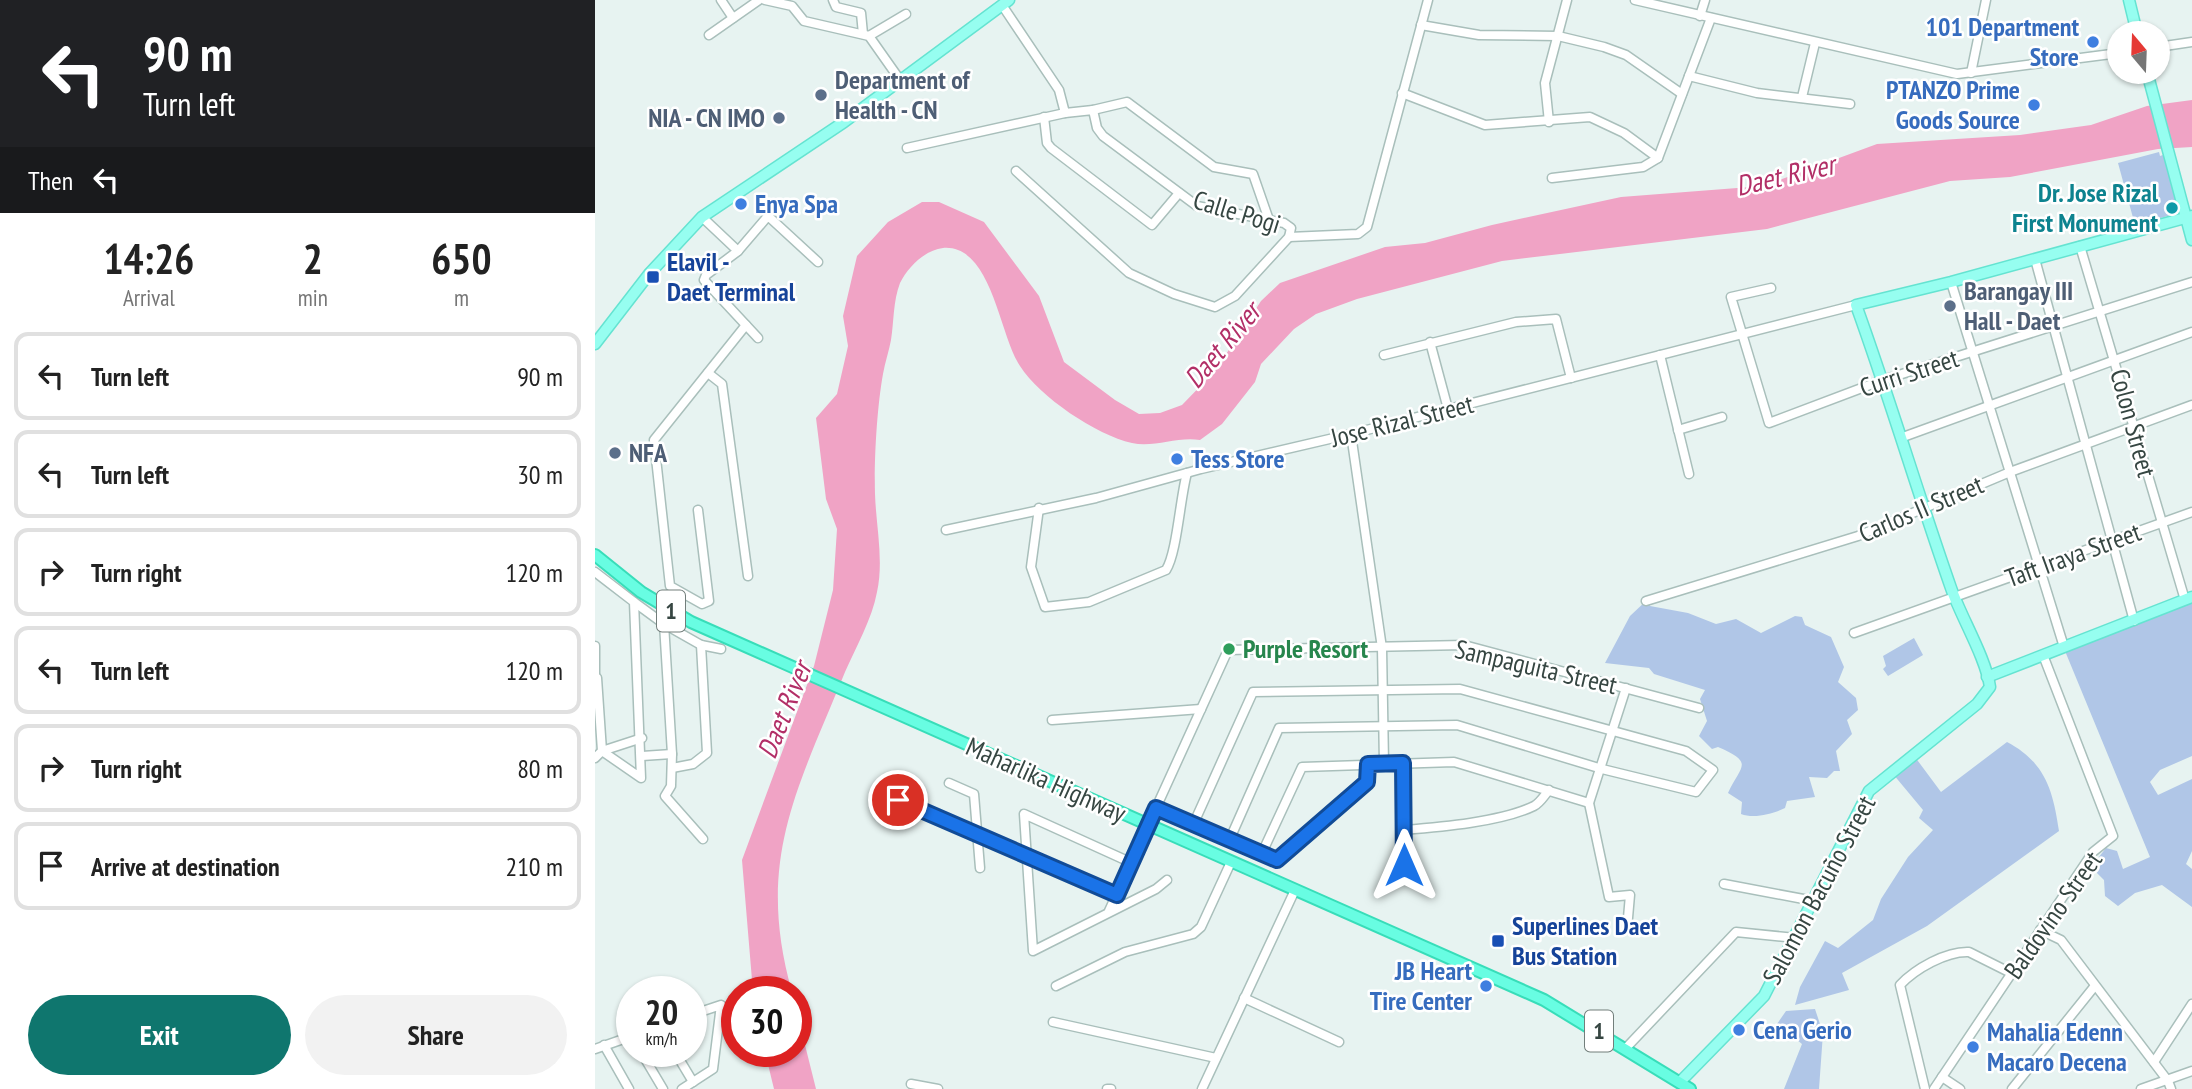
<!DOCTYPE html>
<meta charset="utf-8">
<style>
:root{--surface:#fff;--page:#f2f2f2;--text:#222;--muted:#767676;--line:#e0e0e0;--accent:#0f766e}
body{margin:0;font-family:"PT Sans Narrow",sans-serif;background:var(--page);color:var(--text);height:100vh;display:flex;flex-direction:column;font-size:26px;white-space:nowrap}
*{box-sizing:border-box;margin:0}
p{font-size:23px;color:var(--muted)}
.icon{flex:none;width:38px;height:38px;fill:none;stroke:currentColor;stroke-width:2;stroke-linecap:round;stroke-linejoin:round}
.map{position:relative;flex:1;overflow:hidden}
.sheet{display:flex;flex-direction:column;background:var(--surface);width:595px}
.sheet>*{flex:none}
.hud{background:#202124;color:#fff;overflow:hidden}
.needle{width:46px;rotate:341deg}
.buttons{position:absolute;left:1512px;top:21px;display:grid;gap:14px}
.buttons a{display:grid;place-items:center;width:63px;height:63px;border-radius:50%;background:var(--surface);box-shadow:0 2px 5px #0004;font-size:35px}
.speed{position:absolute;left:21px;top:976px;display:flex;gap:14px;font-size:35px;font-weight:700;text-align:center}
.speed>*{display:grid;place-content:center;width:91px;height:91px;border-radius:50%;background:var(--surface);box-shadow:0 2px 5px #0004;line-height:1}
.speed small{font-size:18px;font-weight:400}
.speed .limit{border:10px solid #d22;background:#fff;color:#111}
.pin{position:absolute;display:grid;place-items:center;width:60px;height:60px;color:#fff;margin:-30px;border:4px solid #fff;border-radius:50%;box-shadow:0 2px 7px #0007}
.me{position:absolute;width:77px;margin:-38px;rotate:0deg;stroke-linejoin:round;filter:drop-shadow(0 0 5px #0008)}
.turn{display:flex;align-items:center;gap:24px;height:147px;padding:0 28px;font-size:32px}
.turn .icon{width:91px;height:91px;stroke-width:2.5}
.turn b{display:block;font-size:49px;line-height:60px}
.then{display:flex;align-items:center;height:66px;padding:0 28px;background:#0003;gap:14px;font-size:26px}
.eta{display:flex;justify-content:space-evenly;align-items:center;height:119px;text-align:center}
.eta b{font-size:42px;font-weight:800;line-height:49px}
.cta{display:flex;gap:14px;margin-top:auto;padding:14px 28px}
.cta a{flex:1;height:80px;border-radius:42px;background:var(--accent);color:#fff;font-size:28px;font-weight:800;line-height:80px;text-align:center}
.cta a+a{background:var(--page);color:var(--text)}
ul{padding:0;list-style:none}
li{display:flex;align-items:center;gap:21px;height:88px;margin:0 14px 10px;padding:0 14px;border:4px solid var(--line);border-radius:14px}
li div{flex:1}
li b{display:block;font-size:26px}
li em{font-style:normal}
main{display:flex;flex:1;min-height:0}
.map>svg:first-child{display:block}
</style>
<main>
<section class="sheet">
<div class="hud">
<div class="turn"><svg class="icon" aria-label="left" viewBox="0 0 24 24"><path d="M17 20v-9H6M10 6l-5 5 5 5"/></svg><div><b>90 m</b>Turn left</div></div>
<div class="then">Then<svg class="icon" aria-label="left" viewBox="0 0 24 24"><path d="M17 20v-9H6M10 6l-5 5 5 5"/></svg></div>
</div>
<div class="eta">
<div><b>14:26</b><p>Arrival</p></div>
<div><b>2</b><p>min</p></div>
<div><b>650</b><p>m</p></div>
</div>
<ul>
<li><svg class="icon" aria-label="left" viewBox="0 0 24 24"><path d="M17 20v-9H6M10 6l-5 5 5 5"/></svg><div><b>Turn left</b></div><em>90 m</em></li>
<li><svg class="icon" aria-label="left" viewBox="0 0 24 24"><path d="M17 20v-9H6M10 6l-5 5 5 5"/></svg><div><b>Turn left</b></div><em>30 m</em></li>
<li><svg class="icon" aria-label="right" viewBox="0 0 24 24"><path d="M7 20v-9h11M14 6l5 5-5 5"/></svg><div><b>Turn right</b></div><em>120 m</em></li>
<li><svg class="icon" aria-label="left" viewBox="0 0 24 24"><path d="M17 20v-9H6M10 6l-5 5 5 5"/></svg><div><b>Turn left</b></div><em>120 m</em></li>
<li><svg class="icon" aria-label="right" viewBox="0 0 24 24"><path d="M7 20v-9h11M14 6l5 5-5 5"/></svg><div><b>Turn right</b></div><em>80 m</em></li>
<li><svg class="icon" aria-label="arrive" viewBox="0 0 24 24"><path d="M6 21V4h12l-3 4 3 4H6"/></svg><div><b>Arrive at destination</b></div><em>210 m</em></li>
</ul>
<div class="cta"><a>Exit</a><a>Share</a></div>
</section>
<div class="map">
<svg width="1597" height="1089" viewBox="0 0 1597 1089">
<rect width="100%" height="100%" fill="#e7f3f1"/>
<g fill="#b0c6e7">
<path d="M1564 152 1565 156 1571 154 1587 212 1540 225 1523 163Z"/>
<path d="M1052 600 1055 606 1093 613 1121 624 1141 619 1166 633 1200 616 1207 617 1210 625 1236 637 1249 667 1243 682 1261 698 1263 710 1252 720 1257 734 1241 751 1245 771H1239L1232 778 1214 777 1220 797 1192 801 1190 808C1178 814 1159 819 1146 814L1147 802 1133 793C1146 765 1160 763 1123 747L1117 749 1104 736 1112 721 1105 699 1110 690 1059 674 1054 668 1010 663 1035 616Z"/>
<path d="M1597 602V756L1565 770 1555 782 1563 795 1597 779V851L1591 864 1597 869V907L1567 885 1540 893 1523 906 1510 896 1509 880 1496 867 1511 848 1522 851 1528 869 1555 857 1470 651Z"/>
<path d="M1319 638 1328 655 1293 676 1288 669 1291 666 1288 656Z"/>
<path d="M1412 742C1450 762 1458 790 1464 831L1332 926 1247 973 1254 990 1200 1005 1205 987 1230 941 1243 948 1278 920 1286 899 1313 857 1338 830 1324 818 1328 810 1298 774 1320 757 1346 792Z"/>
<path d="M1220 1009 1228 1033 1224 1089H1189L1207 1044 1182 1024 1191 1011Z"/>
</g>
<g fill="#f0a3c5">
<path d="M1597 100V147L1563 149 1415 177 1355 181 1172 229 907 261 762 299 721 314 699 329 666 364 660 382 627 424 605 440C583 436 559 448 537 443 501 435 445 397 425 366 404 335 397 244 348 248 330 250 313 267 305 283 298 301 299 322 296 340 294 351 290 362 288 374 282 407 279 460 280 494 281 526 289 560 282 592 277 619 261 647 250 672 202 790 160 861 197 992H158L147 860 219 666 238 590 242 529 231 499 221 418 242 394 253 346 248 316 262 256 293 222 327 202H344L389 222 444 296 469 362 520 400 544 414 565 413 587 405 620 371 666 301 685 283 790 247 830 243 897 225 1026 197 1168 186 1282 144 1425 135 1496 125 1552 106Z"/>
<path d="M201 1009 221 1089H179L170 1052H201Z"/>
</g>
<g fill="none" stroke-linecap="round" stroke-linejoin="round">
<g stroke="#a9bfbb" stroke-width="11">
<g id="minor">
<path d="M126 0 138 18"/>
<path d="M170 0 197 6 209 21 274 36 305 80"/>
<path d="M238 0 241 7 266 13 268 34"/>
<path d="M1040 0 1362 74 1524 53"/>
<path d="M407 5 464 90 470 113 498 110 502 128 508 136 602 206 689 223 696 228 694 237 763 234 772 227 833 0"/>
<path d="M1105 16 1110 0"/>
<path d="M826 25 884 35 963 36 1009 47 1031 55 1087 94"/>
<path d="M114 35 164 0"/>
<path d="M274 36 311 14"/>
<path d="M1563 47 1597 42"/>
<path d="M1376 73 1391 0"/>
<path d="M1094 76 1162 93 1255 104"/>
<path d="M807 93 890 125 995 117 1029 133 1063 158 1116 18"/>
<path d="M1207 97 1220 43"/>
<path d="M498 110 532 102 619 167 658 174 674 220"/>
<path d="M449 117 452 143 456 148 557 225 584 193"/>
<path d="M954 122 950 83 972 0"/>
<path d="M312 148 470 113"/>
<path d="M421 171 534 273 579 294 620 307 640 296 694 237"/>
<path d="M957 178 1048 167 1063 158"/>
<path d="M107 217 143 251"/>
<path d="M1485 246 1590 600"/>
<path d="M1440 259 1539 621"/>
<path d="M1356 282 1469 647"/>
<path d="M1176 288 1136 297 1174 423 1288 380 1597 282"/>
<path d="M163 338 109 280 111 275 143 251 173 216 223 262"/>
<path d="M835 342 853 409"/>
<path d="M789 355 921 322 961 319 976 378"/>
<path d="M1065 355 1094 474"/>
<path d="M113 373 127 384 153 576"/>
<path d="M1083 430 1127 417"/>
<path d="M756 434 787 648 789 764"/>
<path d="M1308 437 1597 332"/>
<path d="M444 508 436 567 450 607 494 602 571 570C582 553 585 498 592 473"/>
<path d="M103 510 114 601 107 604 75 586 59 440 151 325"/>
<path d="M351 530 501 498 606 469 756 434 1261 305"/>
<path d="M0 572 39 602 46 778 7 751 0 758"/>
<path d="M1051 601 1263 536 1415 472 1597 405"/>
<path d="M39 602 69 624 77 754 76 786 70 796 108 839"/>
<path d="M69 624 106 645 126 649"/>
<path d="M1259 633 1597 512"/>
<path d="M0 646V679"/>
<path d="M2 678 7 751 47 738"/>
<path d="M1031 688 994 803 1014 897 1035 895 1032 929"/>
<path d="M457 720 606 709"/>
<path d="M47 756 77 754"/>
<path d="M809 763V865"/>
<path d="M77 768 98 764 112 753 106 645"/>
<path d="M354 783 379 794 385 868"/>
<path d="M303 800 522 895"/>
<path d="M561 808 634 841 684 728 862 725 1007 769 1101 792 1118 770 1091 751 865 689 658 692 598 825"/>
<path d="M809 830C846 827 906 822 939 806 945 803 949 796 954 790"/>
<path d="M634 841 667 853 707 767 859 762 994 803"/>
<path d="M667 853 682 860 772 782 773 764"/>
<path d="M537 863 429 814 438 951 561 889 572 880"/>
<path d="M1129 884 1219 901"/>
<path d="M514 911 633 650 869 645 1104 708"/>
<path d="M1445 930 1466 940 1573 1081 1576 1089"/>
<path d="M461 986 530 952 598 934 606 927 636 862"/>
<path d="M649 998 744 1042"/>
<path d="M458 1022 621 1058"/>
<path d="M9 1045 34 1089"/>
<path d="M1031 1048 1141 932 1201 938"/>
<path d="M0 1049 37 1036"/>
<path d="M46 1052 68 1089"/>
<path d="M80 1052 98 1082"/>
<path d="M1559 1062 1597 1004"/>
<path d="M1347 1077 1365 1089"/>
<path d="M316 1084 343 1089"/>
<path d="M87 1089 118 1069 126 1005 96 1015"/>
<path d="M512 1089H516"/>
<path d="M607 1089 700 890"/>
<path d="M1330 1089 1305 985C1320 969 1351 951 1374 952L1416 973"/>
<path d="M1339 1089 1498 852 1518 836 1448 655"/>
<path d="M1417 1089 1499 987"/>
<path d="M1546 1089 1597 1071"/>
</g>
</g>
<g stroke="#65e3d1" stroke-width="13">
<g id="major">
<path d="M1534 0 1542 33"/>
<path d="M1552 72 1597 240"/>
<path d="M0 344 54 274 107 217 249 122 414 0"/>
<path d="M1392 677 1597 597"/>
<path d="M1085 1082 1169 996 1274 791 1382 704 1395 687C1391 658 1366 617 1356 588 1323 494 1295 399 1261 305L1356 282 1597 216"/>
</g>
</g>
<g stroke="#38ddb9" stroke-width="14">
<path id="highway" d="M0 555 46 592 96 622 949 1000 1095 1089"/>
</g>
<use href="#minor" stroke="#fff" stroke-width="8"/>
<use href="#major" stroke="#96fef0" stroke-width="10"/>
<use href="#highway" stroke="#68fde2" stroke-width="10"/>
</g>
<g fill="none" stroke-linecap="round" stroke-linejoin="round">
<g stroke="#114b97" stroke-width="18">
<path id="route" d="M303 800 522 895 561 808 682 860 772 782 773 764 808 763 809 865"/>
</g>
<use href="#route" stroke="#1a73e8" stroke-width="12"/>
</g>
<g fill="#3f7fe0" stroke="#fff" stroke-width="2.5">
<circle cx="1498" cy="42" r="7"/>
<circle cx="1439" cy="105" r="7"/>
<circle cx="146" cy="204" r="7"/>
<circle cx="582" cy="459" r="7"/>
<circle cx="891" cy="986" r="7"/>
<circle cx="1144" cy="1030" r="7"/>
<circle cx="1378" cy="1047" r="7"/>
</g>
<g fill="#5c6f8a" stroke="#fff" stroke-width="2.5">
<circle cx="226" cy="95" r="7"/>
<circle cx="184" cy="118" r="7"/>
<circle cx="1355" cy="306" r="7"/>
<circle cx="20" cy="453" r="7"/>
</g>
<circle fill="#0f9aa8" stroke="#fff" stroke-width="2.5" cx="1577" cy="208" r="7"/>
<g fill="#1a4fb4" stroke="#fff" stroke-width="2.5">
<rect x="51" y="270" width="14" height="14" rx="3.5"/>
<rect x="896" y="934" width="14" height="14" rx="3.5"/>
</g>
<circle fill="#2e9e5b" stroke="#fff" stroke-width="2.5" cx="634" cy="649" r="7"/>
<g text-anchor="middle" stroke-width="5" stroke-linejoin="round" paint-order="stroke">
<g fill="#fff" stroke="#727e7b" stroke-width="2">
<rect x="62" y="590.5" width="28" height="41" rx="5"/>
<rect x="990" y="1010.5" width="28" height="41" rx="5"/>
</g>
<g font-size="24" font-weight="bold" fill="#364642">
<text x="76" y="619">1</text>
<text x="1004" y="1039">1</text>
</g>
<g font-size="26" font-weight="bold" fill="#366cbe" stroke="#fff" text-anchor="start">
<text x="1484" y="36" text-anchor="end">101 Department<tspan x="1484" dy="30">Store</tspan></text>
<text x="1425" y="99" text-anchor="end">PTANZO Prime<tspan x="1425" dy="30">Goods Source</tspan></text>
<text x="160" y="213">Enya Spa</text>
<text x="596" y="468">Tess Store</text>
<text x="877" y="980" text-anchor="end">JB Heart<tspan x="877" dy="30">Tire Center</tspan></text>
<text x="1158" y="1039">Cena Gerio</text>
<text x="1392" y="1041">Mahalia Edenn<tspan x="1392" dy="30">Macaro Decena</tspan></text>
</g>
<g font-size="26" font-weight="bold" fill="#4e5e75" stroke="#fff" text-anchor="start">
<text x="240" y="89">Department of<tspan x="240" dy="30">Health - CN</tspan></text>
<text x="170" y="127" text-anchor="end">NIA - CN IMO</text>
<text x="1369" y="300">Barangay III<tspan x="1369" dy="30">Hall - Daet</tspan></text>
<text x="34" y="462">NFA</text>
</g>
<g font-size="26" font-weight="bold" fill="#0d838f" stroke="#fff" text-anchor="end">
<text x="1563" y="202">Dr. Jose Rizal<tspan x="1563" dy="30">First Monument</tspan></text>
</g>
<g font-size="26" fill="#364642" stroke="#fff">
<text transform="translate(642 212) rotate(17)" y="9">Calle Pogi</text>
<text transform="translate(1314 373) rotate(-18)" y="9">Curri Street</text>
<text transform="translate(807 421) rotate(-14)" y="9">Jose Rizal Street</text>
<text transform="translate(1538 423) rotate(75)" y="9">Colon Street</text>
<text transform="translate(1326 509) rotate(-23)" y="9">Carlos II Street</text>
<text transform="translate(1478 555) rotate(-20)" y="9">Taft Iraya Street</text>
<text transform="translate(941 667) rotate(13)" y="9">Sampaguita Street</text>
<text transform="translate(451 780) rotate(24)" y="9">Maharlika Highway</text>
<text transform="translate(1224 890) rotate(-62)" y="9">Salomon Bacuño Street</text>
<text transform="translate(1458 915) rotate(-55)" y="9">Baldovino Street</text>
</g>
<g font-size="26" font-weight="bold" fill="#164399" stroke="#fff" text-anchor="start">
<text x="72" y="271">Elavil -<tspan x="72" dy="30">Daet Terminal</tspan></text>
<text x="917" y="935">Superlines Daet<tspan x="917" dy="30">Bus Station</tspan></text>
</g>
<g font-size="26" font-weight="bold" fill="#27864d" stroke="#fff" text-anchor="start">
<text x="648" y="658">Purple Resort</text>
</g>
<g font-size="28" font-style="italic" fill="#b22f67" stroke="#fff">
<text transform="translate(1190 175) rotate(-13)" y="10">Daet River</text>
<text transform="translate(627 345) rotate(-50)" y="10">Daet River</text>
<text transform="translate(189 710) rotate(-68)" y="10">Daet River</text>
</g>
</g>
</svg>
<div class="buttons">
<a><svg class="needle" viewBox="-14 -14 28 28"><path d="M0-13l5 13h-10z" fill="#e53935"/><path d="M0 13l5-13h-10z" fill="#767676"/></svg></a>
</div>
<div class="speed"><div>20<small>km/h</small></div><div class="limit">30</div></div>
<div class="pin" style="left:303px;top:800px;background:#d93025"><svg class="icon" aria-label="arrive" viewBox="0 0 24 24"><path d="M6 21V4h12l-3 4 3 4H6"/></svg></div>
<svg class="me" style="left:809px;top:865px" viewBox="-20 -20 40 40"><path d="M0-17L14 15 0 8-14 15z" fill="#1a73e8" stroke="#fff" stroke-width="4"/></svg>
</div>
</main>
